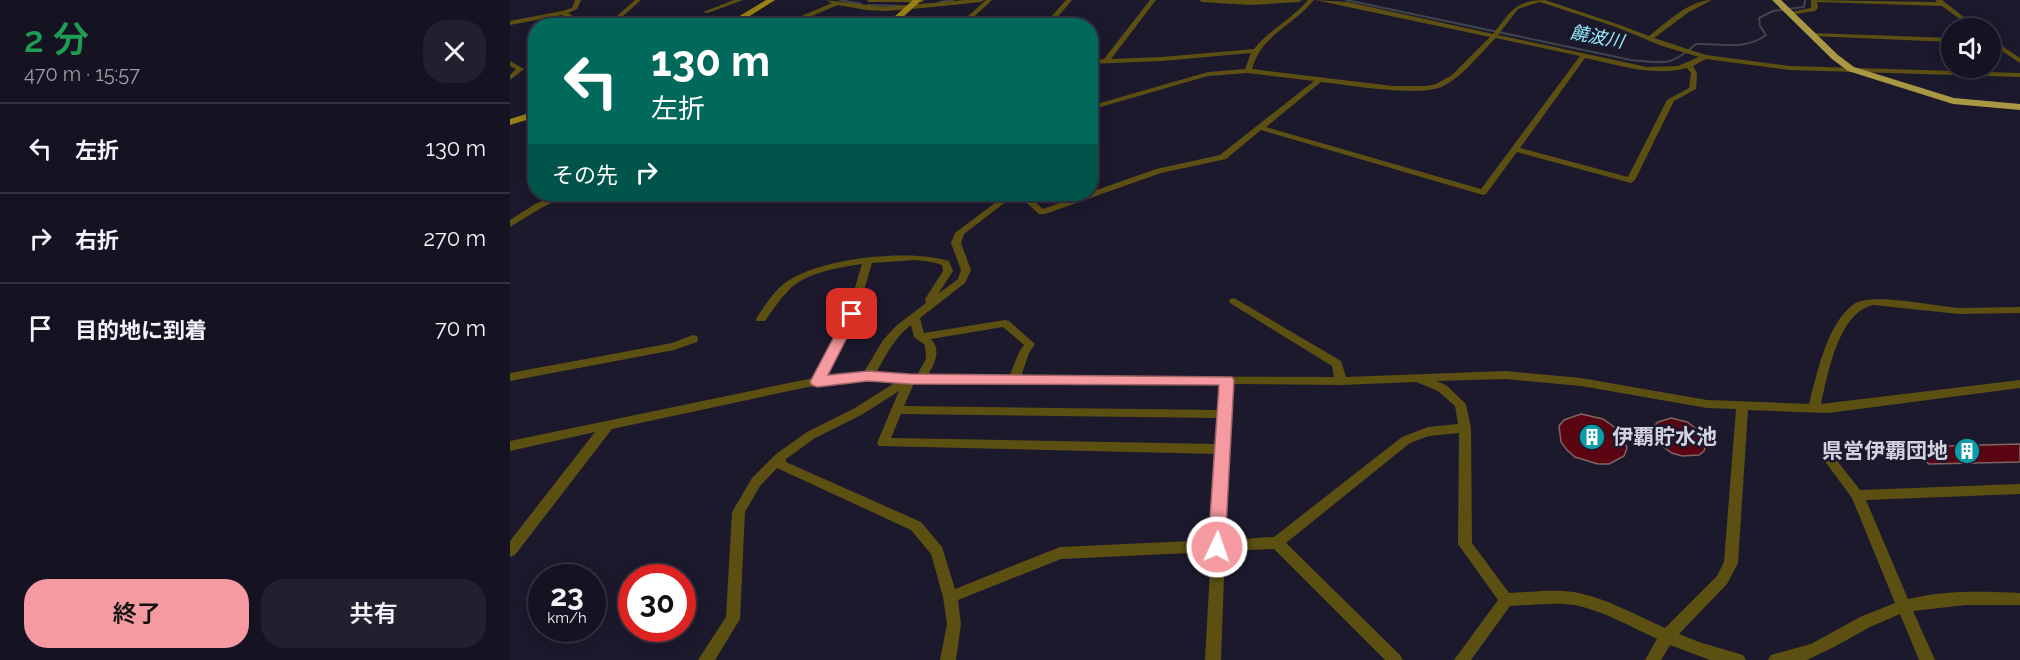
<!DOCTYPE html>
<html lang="ja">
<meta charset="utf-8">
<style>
:root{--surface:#151322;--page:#22202f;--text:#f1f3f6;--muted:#9d9ea5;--line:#343240;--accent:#f49aa0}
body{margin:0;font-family:Raleway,"Noto Sans JP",sans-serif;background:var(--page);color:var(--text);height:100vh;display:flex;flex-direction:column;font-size:22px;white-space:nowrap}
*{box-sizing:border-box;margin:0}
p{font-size:20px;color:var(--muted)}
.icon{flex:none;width:33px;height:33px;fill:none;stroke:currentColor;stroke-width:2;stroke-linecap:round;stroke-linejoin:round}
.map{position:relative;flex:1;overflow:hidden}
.side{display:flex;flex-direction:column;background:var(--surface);width:510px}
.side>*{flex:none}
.guide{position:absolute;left:18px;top:18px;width:570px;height:183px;border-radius:24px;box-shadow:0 3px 15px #0003,0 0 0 2px var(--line);background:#00695c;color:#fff;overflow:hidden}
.tools{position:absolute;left:1431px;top:18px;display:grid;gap:12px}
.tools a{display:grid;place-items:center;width:60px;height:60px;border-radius:50%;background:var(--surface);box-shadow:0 3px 15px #0003,0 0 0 2px var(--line);font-size:30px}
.speed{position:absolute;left:18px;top:564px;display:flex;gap:12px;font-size:30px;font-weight:700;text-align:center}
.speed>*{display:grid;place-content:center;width:78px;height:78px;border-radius:50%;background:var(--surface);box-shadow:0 3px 15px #0003,0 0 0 2px var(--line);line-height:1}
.speed small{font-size:15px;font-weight:400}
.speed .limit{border:9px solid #d22;background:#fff;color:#111}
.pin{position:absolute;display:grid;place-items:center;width:51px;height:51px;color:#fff;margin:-26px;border-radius:12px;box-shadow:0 3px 9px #0006}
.me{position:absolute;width:66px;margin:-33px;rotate:3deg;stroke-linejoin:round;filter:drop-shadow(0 0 4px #0008)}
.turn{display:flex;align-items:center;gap:21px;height:126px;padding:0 24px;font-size:27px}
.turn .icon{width:78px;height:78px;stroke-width:2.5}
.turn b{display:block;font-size:42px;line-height:51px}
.then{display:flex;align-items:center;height:57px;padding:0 24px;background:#0003;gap:12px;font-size:22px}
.round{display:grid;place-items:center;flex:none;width:63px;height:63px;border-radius:24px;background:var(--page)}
.summary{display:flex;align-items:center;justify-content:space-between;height:102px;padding:0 24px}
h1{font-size:36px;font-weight:600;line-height:45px;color:#1e9e55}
.action{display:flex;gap:12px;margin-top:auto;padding:12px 24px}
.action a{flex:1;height:69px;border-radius:24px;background:var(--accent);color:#111;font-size:24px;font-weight:600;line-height:69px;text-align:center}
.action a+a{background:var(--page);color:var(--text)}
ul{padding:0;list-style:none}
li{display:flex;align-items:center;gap:18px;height:90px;padding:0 24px;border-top:2px solid var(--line)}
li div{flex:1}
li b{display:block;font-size:22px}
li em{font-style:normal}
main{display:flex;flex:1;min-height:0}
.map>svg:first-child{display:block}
</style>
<main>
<section class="side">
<div class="summary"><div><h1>2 分</h1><p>470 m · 15:57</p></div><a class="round"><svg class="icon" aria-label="close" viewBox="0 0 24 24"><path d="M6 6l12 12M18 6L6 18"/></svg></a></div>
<ul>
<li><svg class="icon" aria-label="left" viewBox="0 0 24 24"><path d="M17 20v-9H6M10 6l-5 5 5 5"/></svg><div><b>左折</b></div><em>130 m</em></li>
<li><svg class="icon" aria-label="right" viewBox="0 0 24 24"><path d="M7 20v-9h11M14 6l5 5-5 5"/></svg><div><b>右折</b></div><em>270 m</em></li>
<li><svg class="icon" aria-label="arrive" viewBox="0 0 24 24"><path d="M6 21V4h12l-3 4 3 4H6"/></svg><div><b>目的地に到着</b></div><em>70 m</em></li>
</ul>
<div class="action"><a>終了</a><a>共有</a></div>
</section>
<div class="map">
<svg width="1510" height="660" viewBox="0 0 1510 660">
<rect width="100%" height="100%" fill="#1c192d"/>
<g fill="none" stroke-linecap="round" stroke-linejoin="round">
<g stroke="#3f454b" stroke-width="2">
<path d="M330 0 351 4"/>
<path d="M836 0 1121 60C1155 63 1160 67 1186 44 1211 43 1235 51 1256 35L1250 26 1249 18 1263 11 1294 7 1295 0"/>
<path d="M430 2 443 0"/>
<path d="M358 5 390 6"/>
</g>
</g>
<g fill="#5b0512" stroke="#816463" stroke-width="1.5">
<path d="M1071 414 1093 419 1111 432 1117 448 1114 456 1099 464H1088L1065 457 1057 450 1051 442 1049 426 1054 420Z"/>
<path d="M1161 418 1177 422 1192 433 1196 445 1194 451 1189 455 1172 456 1162 453 1148 443 1144 437V426L1148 422Z"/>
<path d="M1510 444V462L1419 464 1400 447Z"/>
</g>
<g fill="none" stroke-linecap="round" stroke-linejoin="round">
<g fill="#5c4f12" fill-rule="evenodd">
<path d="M65 0H71L67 9 58 13 66 18 108 23 107 16 125 0H131L112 17 115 24 119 26C97 26 71 27 52 15L0 25V21L52 11 62 8Z"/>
<path d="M224 0H233L198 13 193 12Z"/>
<path d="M315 0 375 7 455 0H474L471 2 413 8 375 11 356 10 328 5 278 26H268L322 3Z"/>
<path d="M356 0H415L412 2H359Z"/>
<path d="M476 0H482L454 26H447Z"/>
<path d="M556 0H562L540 26H533Z"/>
<path d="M640 0H646L601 59 652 57 744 49C759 30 782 19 798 0H804C783 26 751 35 742 69L883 86H917L926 84 942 75 980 37 805 0 838 2 983 34C1000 12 1005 0 1035 0L1110 25 1139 36C1156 23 1179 0 1202 0L1179 12 1144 38 1196 55 1280 66 1510 73V77L1280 70 1196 59 1183 66 1187 73 1186 89 1164 101 1125 180 1121 183 1007 152 976 194 973 195 751 130 716 159 651 173 535 214H529L507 194H516L533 209 646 169 710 155 804 81 738 73 698 76 580 110V106L698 72 735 69 741 53 652 61 580 64V60L594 59ZM1030 2 1106 27 1152 46 1189 57 1168 66 1137 67 988 35 1008 9ZM986 38 1070 56 971 189 756 127 811 82C838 85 908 97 931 87 952 78 969 54 986 38ZM1075 58C1109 65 1143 77 1177 68L1181 73 1179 88 1157 100 1118 177 1010 148Z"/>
<path d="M689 0H792L789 2 740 5 692 2Z"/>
<path d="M1301 0 1427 2 1425 0H1432L1468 28H1462L1432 6 1307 2 1308 8 1305 11 1279 15 1276 13 1301 8Z"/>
<path d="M1302 33 1442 38V42L1300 36 1299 35Z"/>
<path d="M1480 38 1510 58V63L1480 43Z"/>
<path d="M0 61 14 69 0 80V75L6 69 0 66Z"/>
<path d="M50 194H60L31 208 0 227V220L25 204Z"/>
<path d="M497 194H506L454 234 451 243 461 270 455 283 410 318 414 333 495 320 499 321 525 344 519 353 511 376 824 377 822 366 720 303 719 301 720 299 724 298 831 361 836 377 995 371 1071 378 1197 400 1299 404C1307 374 1317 323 1344 304 1363 292 1425 307 1450 308 1470 308 1490 307 1510 307V313L1449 314 1363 305C1328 313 1318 374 1311 404L1510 380V388L1318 413 1238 410 1228 563 1217 584 1169 634 1189 642 1233 655 1236 660H1200L1160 645 1151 660H1135L1147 639C1121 627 1094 611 1065 605 1044 602 1021 605 1000 606L961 660H944L988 600 948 544 949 433 919 436 900 443 776 543 890 655 893 660H875L764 549 715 551 711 660H695L701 552 551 559 448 600 451 624 446 660H430L437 624 433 597 421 554 401 530 267 468 250 486 235 512 230 619 205 660H188L216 617 222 512 242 478 266 454 297 432 345 408 386 382 358 380 298 387 102 429 5 555 0 557V541L85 432 0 451V441L303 378 337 314 352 264C327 268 296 272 278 291 269 300 262 311 255 321H247L246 319 247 317C257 303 266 287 281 279 318 257 399 249 439 261L443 271 428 294 448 279 451 270 441 243 445 233ZM405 260 422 262 432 265 433 271 415 299 416 303 386 326 373 340 354 372 315 377 347 314 362 263ZM401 325 404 337 415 345 416 359 407 375 366 373C376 355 385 337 401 325ZM493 327 514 345 509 352 500 375H418C424 364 432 351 421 339ZM995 379 1071 386 1197 408 1226 409 1214 562 1207 576 1155 628C1126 615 1096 598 1064 592 1043 589 1021 592 999 593L962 543 961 428 956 404 936 385 926 381ZM906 382 928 391 945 406 948 424 918 427 892 437 764 537 715 540 721 384 831 385ZM404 383 710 384 709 410 394 406ZM389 391 367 443 369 446 706 454 702 540 550 547 445 589 432 547 411 522 276 462V459L305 438 353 414ZM391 414 708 418 707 444 381 438Z"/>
<path d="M183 335 187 336 188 339 187 342 164 350 0 381V373L162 343Z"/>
<path d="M1317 451 1321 453 1350 490 1510 484V494L1356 500 1398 599C1435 590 1473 591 1510 593V605H1456L1403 611 1425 660H1409L1390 614 1360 627 1324 647 1297 660H1258L1261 655 1301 644 1350 617 1385 603 1342 498 1311 456 1313 453Z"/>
</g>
<g fill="#988215" fill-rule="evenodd">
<path d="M256 0H265L224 26H213Z"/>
<path d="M403 0H412L383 26H374Z"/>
<path d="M26 111V117L0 125V119Z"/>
</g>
<path fill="#aa9744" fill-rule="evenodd" d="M1262 0H1271L1328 55 1344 67 1444 98 1510 104V110L1443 104 1338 71 1322 59Z"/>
</g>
<path fill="#f49aa0" stroke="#9f6468" stroke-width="1.5" d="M342 309 349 314 318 375 358 371 400 374 722 377 724 380 715 547 713 552 707 554 700 552 698 547 709 385 400 384 358 381 307 387 302 385 300 382 336 314Z"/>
<defs>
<g id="building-disc" transform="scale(1.35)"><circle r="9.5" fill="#0f9aa8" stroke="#1c192d"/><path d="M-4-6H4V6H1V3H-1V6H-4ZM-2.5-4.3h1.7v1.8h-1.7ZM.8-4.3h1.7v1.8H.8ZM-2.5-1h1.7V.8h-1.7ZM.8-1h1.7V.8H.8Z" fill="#fff"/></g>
</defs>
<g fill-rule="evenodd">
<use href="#building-disc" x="1082" y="437"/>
<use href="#building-disc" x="1457" y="451"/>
</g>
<g text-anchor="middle" stroke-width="5" stroke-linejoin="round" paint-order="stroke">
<g font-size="18" font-style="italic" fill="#94eefb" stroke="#1c192d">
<text transform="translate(1087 37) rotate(11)" y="6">饒波川</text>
</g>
<g font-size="21" font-weight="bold" fill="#d3d2e0" stroke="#1c192d" text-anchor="start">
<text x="1102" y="444">伊覇貯水池</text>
<text x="1438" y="458" text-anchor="end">県営伊覇団地</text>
</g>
</g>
</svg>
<div class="tools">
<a><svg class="icon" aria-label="sound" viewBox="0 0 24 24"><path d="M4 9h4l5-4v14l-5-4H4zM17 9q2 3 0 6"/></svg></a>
</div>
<div class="speed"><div>23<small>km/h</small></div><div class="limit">30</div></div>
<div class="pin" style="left:342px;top:314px;background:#d93025"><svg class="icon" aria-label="arrive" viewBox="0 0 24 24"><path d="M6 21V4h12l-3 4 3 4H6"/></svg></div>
<svg class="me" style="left:707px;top:547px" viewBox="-20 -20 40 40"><circle r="17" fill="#f49aa0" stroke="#fff" stroke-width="3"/><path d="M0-11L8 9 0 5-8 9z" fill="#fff"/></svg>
<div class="guide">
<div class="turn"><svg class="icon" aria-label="left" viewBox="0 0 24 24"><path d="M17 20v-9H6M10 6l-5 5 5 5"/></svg><div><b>130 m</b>左折</div></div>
<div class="then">その先<svg class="icon" aria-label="right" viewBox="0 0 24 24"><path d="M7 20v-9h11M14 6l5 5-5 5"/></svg></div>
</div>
</div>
</main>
